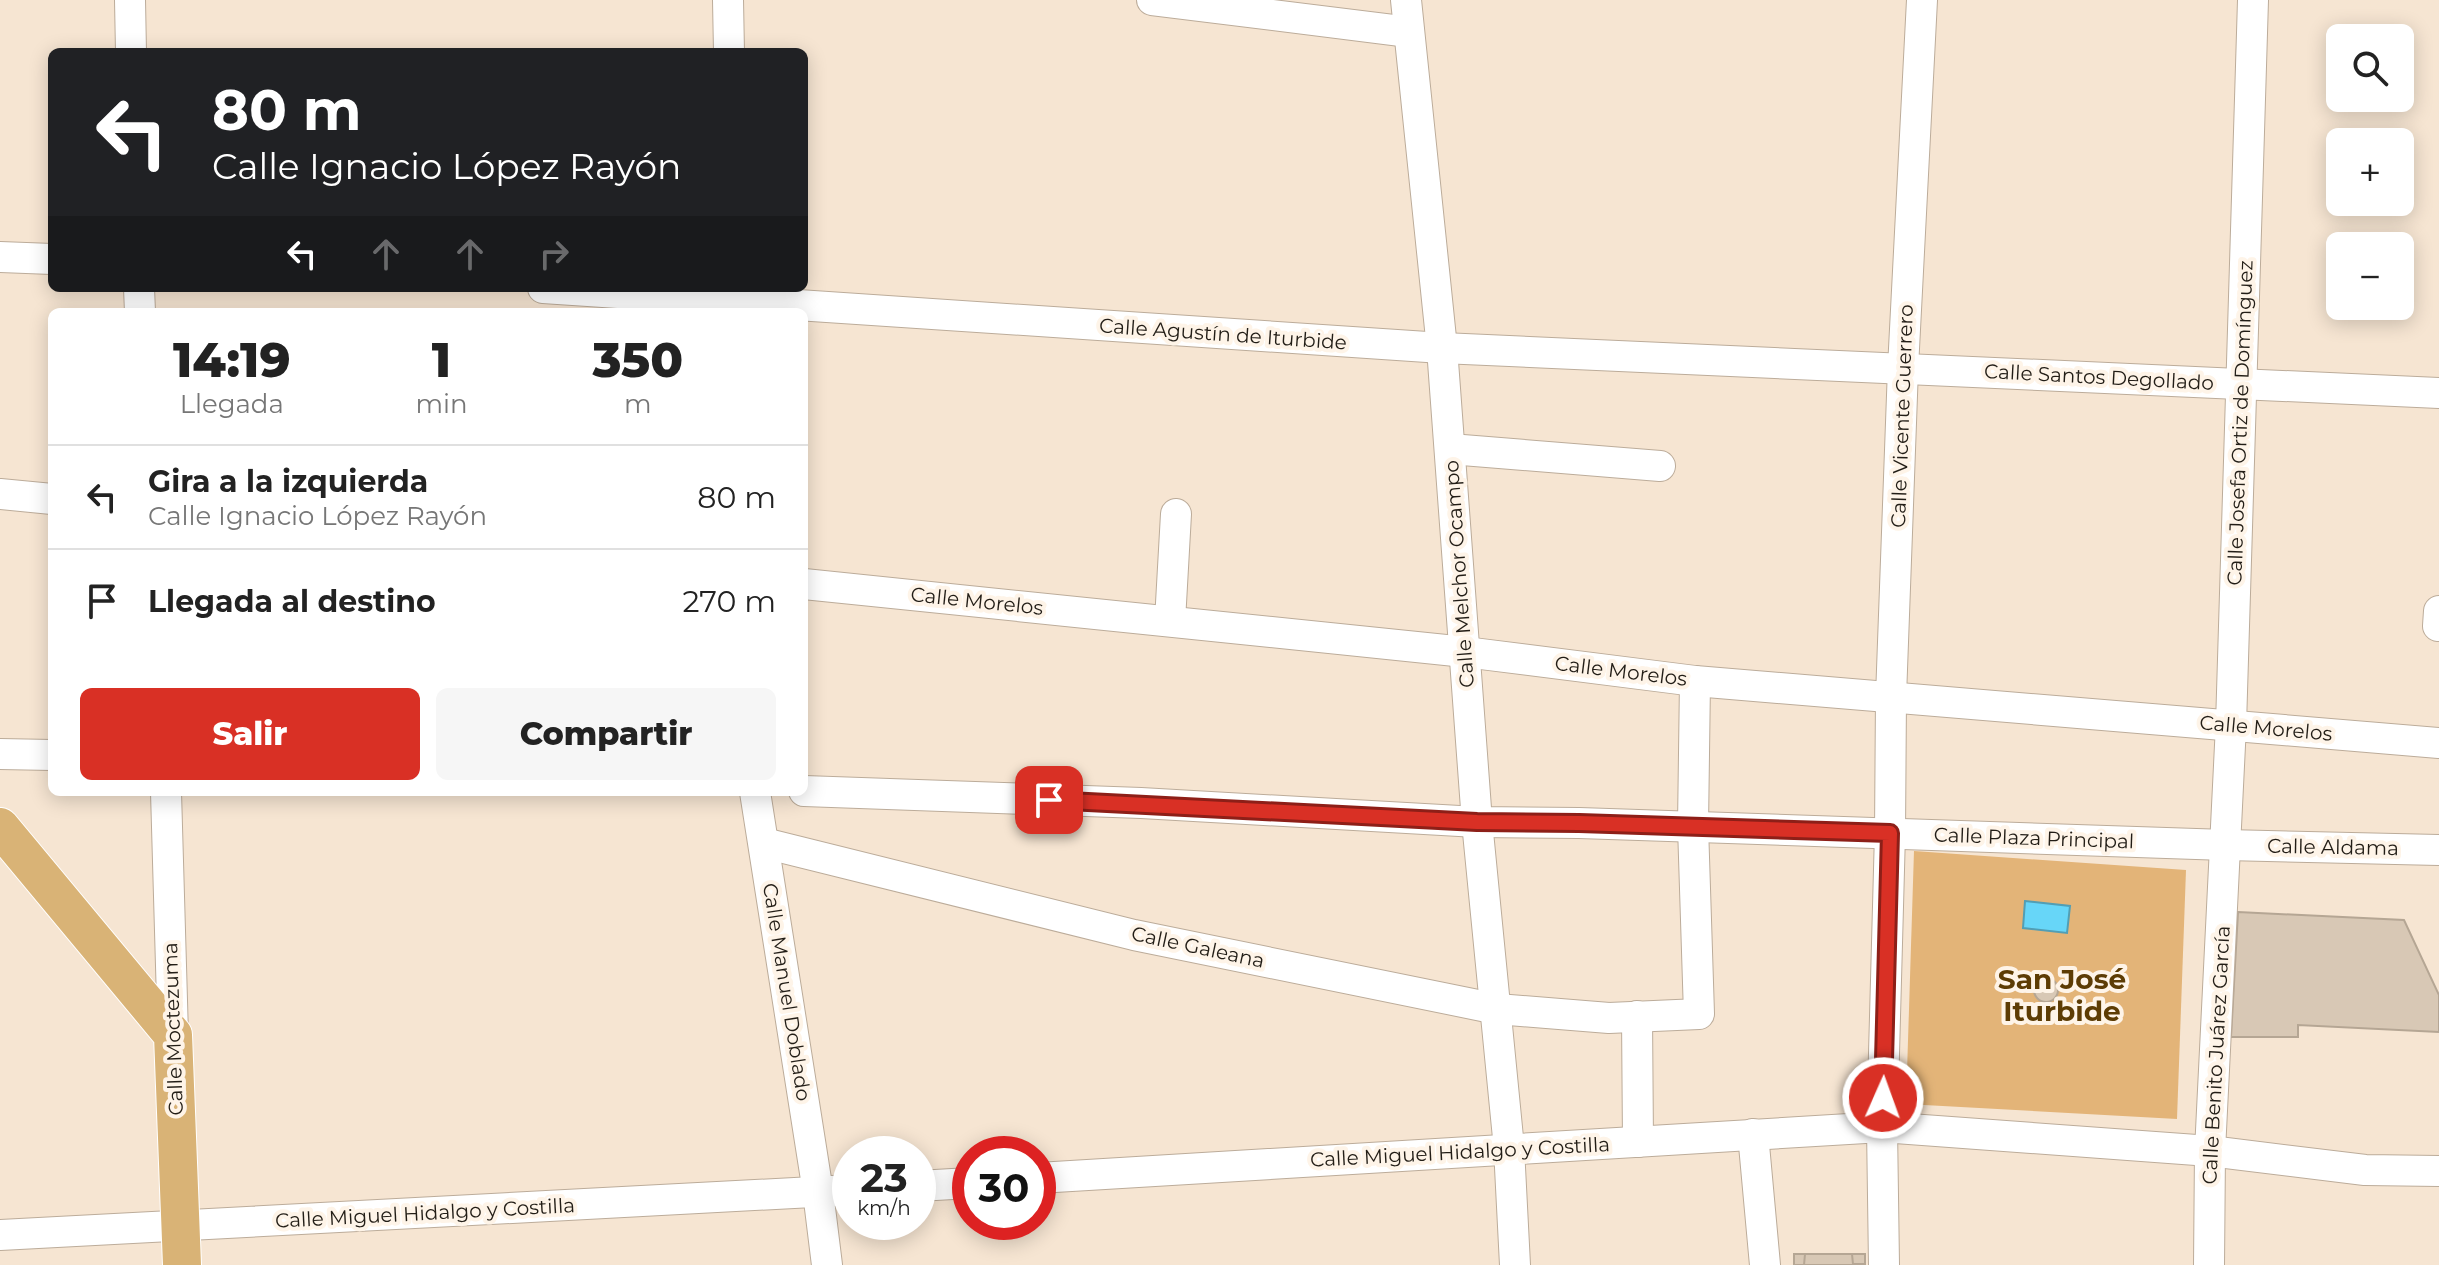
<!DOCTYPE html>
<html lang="es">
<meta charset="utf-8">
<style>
:root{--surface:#fff;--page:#f6f6f6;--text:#222;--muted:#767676;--line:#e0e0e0;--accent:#d93025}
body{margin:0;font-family:Montserrat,sans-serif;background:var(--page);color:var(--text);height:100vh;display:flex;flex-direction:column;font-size:30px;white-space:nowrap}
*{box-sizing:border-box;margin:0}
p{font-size:26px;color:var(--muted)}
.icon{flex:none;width:44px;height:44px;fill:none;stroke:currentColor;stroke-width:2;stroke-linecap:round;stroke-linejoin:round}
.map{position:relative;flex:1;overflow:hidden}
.sheet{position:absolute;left:48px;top:308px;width:760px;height:488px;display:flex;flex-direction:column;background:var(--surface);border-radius:12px;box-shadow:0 4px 20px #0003}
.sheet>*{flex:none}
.banner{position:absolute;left:48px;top:48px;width:760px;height:244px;border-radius:12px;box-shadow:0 4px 20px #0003;background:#202124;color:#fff;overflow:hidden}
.buttons{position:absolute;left:2326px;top:24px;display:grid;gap:16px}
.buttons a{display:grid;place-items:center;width:88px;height:88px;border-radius:12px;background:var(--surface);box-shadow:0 4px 20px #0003;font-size:40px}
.speed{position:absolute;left:832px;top:1136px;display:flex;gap:16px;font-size:40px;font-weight:700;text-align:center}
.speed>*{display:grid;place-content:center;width:104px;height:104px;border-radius:50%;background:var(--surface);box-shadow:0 4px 20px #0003;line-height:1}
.speed small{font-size:20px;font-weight:400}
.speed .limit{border:12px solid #d22;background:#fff;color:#111}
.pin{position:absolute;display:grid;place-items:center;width:68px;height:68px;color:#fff;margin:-34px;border-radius:16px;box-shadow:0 4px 12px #0006}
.me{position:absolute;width:88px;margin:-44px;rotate:2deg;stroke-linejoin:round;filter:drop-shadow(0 0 6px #0008)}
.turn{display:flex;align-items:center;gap:28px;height:168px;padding:0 32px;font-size:36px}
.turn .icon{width:104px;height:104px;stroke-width:2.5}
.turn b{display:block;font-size:56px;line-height:68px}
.lanes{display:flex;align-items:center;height:76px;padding:0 32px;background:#0003;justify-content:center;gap:40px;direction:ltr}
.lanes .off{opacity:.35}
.eta{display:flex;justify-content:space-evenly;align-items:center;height:136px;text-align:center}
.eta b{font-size:48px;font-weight:800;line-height:56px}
.primary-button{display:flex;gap:16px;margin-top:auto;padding:16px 32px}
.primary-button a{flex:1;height:92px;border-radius:12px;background:var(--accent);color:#fff;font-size:32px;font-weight:800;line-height:92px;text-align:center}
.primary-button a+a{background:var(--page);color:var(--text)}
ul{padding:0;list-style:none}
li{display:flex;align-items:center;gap:24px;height:104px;padding:0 32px;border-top:2px solid var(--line)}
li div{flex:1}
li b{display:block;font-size:30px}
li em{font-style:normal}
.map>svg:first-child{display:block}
</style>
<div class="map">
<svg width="2439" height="1265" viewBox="0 0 2439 1265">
<rect width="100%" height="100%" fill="#f6e5d2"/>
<path fill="#e3b478" d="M1914 851 2186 870 2177 1119 1906 1104Z"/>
<path fill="#67d6f8" stroke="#529eb4" stroke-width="2" d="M2025 901 2070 906 2067 933 2023 928Z"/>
<g fill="#d8c8b5" stroke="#b5a694" stroke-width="2">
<path d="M2238 912 2404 920 2439 995V1032L2298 1025V1037H2231Z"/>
<circle cx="2046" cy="990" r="12"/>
<rect x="1794" y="1254" width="71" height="11"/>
<path d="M1794 1254H1805L1804 1265H1794Z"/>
<path d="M1852 1254H1865V1264H1853Z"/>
</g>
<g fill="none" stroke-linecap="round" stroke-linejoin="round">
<g stroke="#bcac9a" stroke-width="32">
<g id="minor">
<path d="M130 0 131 52"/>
<path d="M728 0 729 52"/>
<path d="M1152 0 1409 32"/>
<path d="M1406 0 1442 348 1477 822 1509 1148 1515 1265"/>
<path d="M0 257 52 259"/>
<path d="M139 288 140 312"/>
<path d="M543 288 1442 348 2439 393"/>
<path d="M1450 449 1660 466"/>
<path d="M0 494 52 499"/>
<path d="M804 584 1465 652 1695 681 2439 743"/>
<path d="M1170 621 1176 514"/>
<path d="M2438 626 2439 611"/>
<path d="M0 754 52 755"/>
<path d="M804 791 1141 803 1477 822 1579 823 2226 845 2439 850"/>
<path d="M166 792 173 1035"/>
<path d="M755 792 818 1192 827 1265"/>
<path d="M764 843 1134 935 1497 1009 1609 1018 1699 1014 1693 826 1695 681"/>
<path d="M1637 1016 1638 1142"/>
<path d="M1753 1134 1765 1265"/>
<path d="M1038 1178 1882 1127 2210 1151 2365 1170 2439 1171"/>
<path d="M918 1186 970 1183"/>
<path d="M0 1235 850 1190"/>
<path d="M1884 1265 1882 1127 1890 833 1891 697 1903 368 1922 0"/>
<path d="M2209 1265 2210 1151 2231 725 2253 0"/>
</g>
</g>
<g stroke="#fff" stroke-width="40">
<path id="major" d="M0 827 173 1035 182 1265"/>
</g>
<use href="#minor" stroke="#fff" stroke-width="30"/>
<use href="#major" stroke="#d9b376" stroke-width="38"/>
</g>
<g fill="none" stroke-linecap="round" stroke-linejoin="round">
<g stroke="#8d1f18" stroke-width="20">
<path id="route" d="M1049 800 1477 822 1579 823 1890 833 1883 1098"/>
</g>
<use href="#route" stroke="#d93025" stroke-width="14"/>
</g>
<g text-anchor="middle" stroke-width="8" stroke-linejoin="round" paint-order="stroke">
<g font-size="20" fill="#221d16" stroke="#fef4e8">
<text transform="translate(1223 334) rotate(4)" y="7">Calle Agustín de Iturbide</text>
<text transform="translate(2099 377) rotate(3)" y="7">Calle Santos Degollado</text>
<text transform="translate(1902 416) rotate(-88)" y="7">Calle Vicente Guerrero</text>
<text transform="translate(2240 423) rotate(-88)" y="7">Calle Josefa Ortiz de Domínguez</text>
<text transform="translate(1459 574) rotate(-94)" y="7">Calle Melchor Ocampo</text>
<text transform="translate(977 601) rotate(6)" y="7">Calle Morelos</text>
<text transform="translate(1621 671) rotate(7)" y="7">Calle Morelos</text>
<text transform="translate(2266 728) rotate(5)" y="7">Calle Morelos</text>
<text transform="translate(2034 838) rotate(2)" y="7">Calle Plaza Principal</text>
<text transform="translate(2333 847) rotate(1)" y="7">Calle Aldama</text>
<text transform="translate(1198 947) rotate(12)" y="7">Calle Galeana</text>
<text transform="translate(787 992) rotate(81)" y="7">Calle Manuel Doblado</text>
<text transform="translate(173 1029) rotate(-92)" y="7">Calle Moctezuma</text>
<text transform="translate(2216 1055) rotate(-87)" y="7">Calle Benito Juárez García</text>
<text transform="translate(1460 1152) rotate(-3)" y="7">Calle Miguel Hidalgo y Costilla</text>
<text transform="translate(425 1213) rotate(-3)" y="7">Calle Miguel Hidalgo y Costilla</text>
</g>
<g font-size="28" font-weight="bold" fill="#5d3c04" stroke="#fef4e8">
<text x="2062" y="989">San José<tspan x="2062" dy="32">Iturbide</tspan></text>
</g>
</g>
</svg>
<div class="buttons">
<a><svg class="icon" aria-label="search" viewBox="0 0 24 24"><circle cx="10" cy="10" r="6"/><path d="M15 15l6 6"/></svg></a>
<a>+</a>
<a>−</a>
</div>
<div class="speed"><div>23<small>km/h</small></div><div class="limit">30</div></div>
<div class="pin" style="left:1049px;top:800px;background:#d93025"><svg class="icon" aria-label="arrive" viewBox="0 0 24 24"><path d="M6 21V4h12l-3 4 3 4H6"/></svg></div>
<svg class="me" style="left:1883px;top:1098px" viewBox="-20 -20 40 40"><circle r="17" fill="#d93025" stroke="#fff" stroke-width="3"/><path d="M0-11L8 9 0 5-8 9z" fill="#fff"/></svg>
<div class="banner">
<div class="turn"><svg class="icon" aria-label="left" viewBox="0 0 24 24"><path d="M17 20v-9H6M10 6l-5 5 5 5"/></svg><div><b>80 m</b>Calle Ignacio López Rayón</div></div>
<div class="lanes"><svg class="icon" aria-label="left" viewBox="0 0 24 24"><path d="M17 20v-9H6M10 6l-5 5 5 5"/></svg><svg class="icon off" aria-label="ahead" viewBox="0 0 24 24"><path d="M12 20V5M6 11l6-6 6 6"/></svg><svg class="icon off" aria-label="ahead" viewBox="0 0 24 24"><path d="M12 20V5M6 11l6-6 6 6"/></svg><svg class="icon off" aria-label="right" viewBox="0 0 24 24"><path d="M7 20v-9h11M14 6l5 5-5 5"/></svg></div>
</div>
<section class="sheet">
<div class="eta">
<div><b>14:19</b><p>Llegada</p></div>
<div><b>1</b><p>min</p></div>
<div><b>350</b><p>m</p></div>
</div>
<ul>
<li><svg class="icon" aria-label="left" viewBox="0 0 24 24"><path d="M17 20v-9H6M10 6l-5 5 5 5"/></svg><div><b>Gira a la izquierda</b><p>Calle Ignacio López Rayón</p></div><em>80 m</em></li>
<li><svg class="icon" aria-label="arrive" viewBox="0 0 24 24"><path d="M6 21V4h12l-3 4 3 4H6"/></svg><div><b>Llegada al destino</b></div><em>270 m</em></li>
</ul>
<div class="primary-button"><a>Salir</a><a>Compartir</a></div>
</section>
</div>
